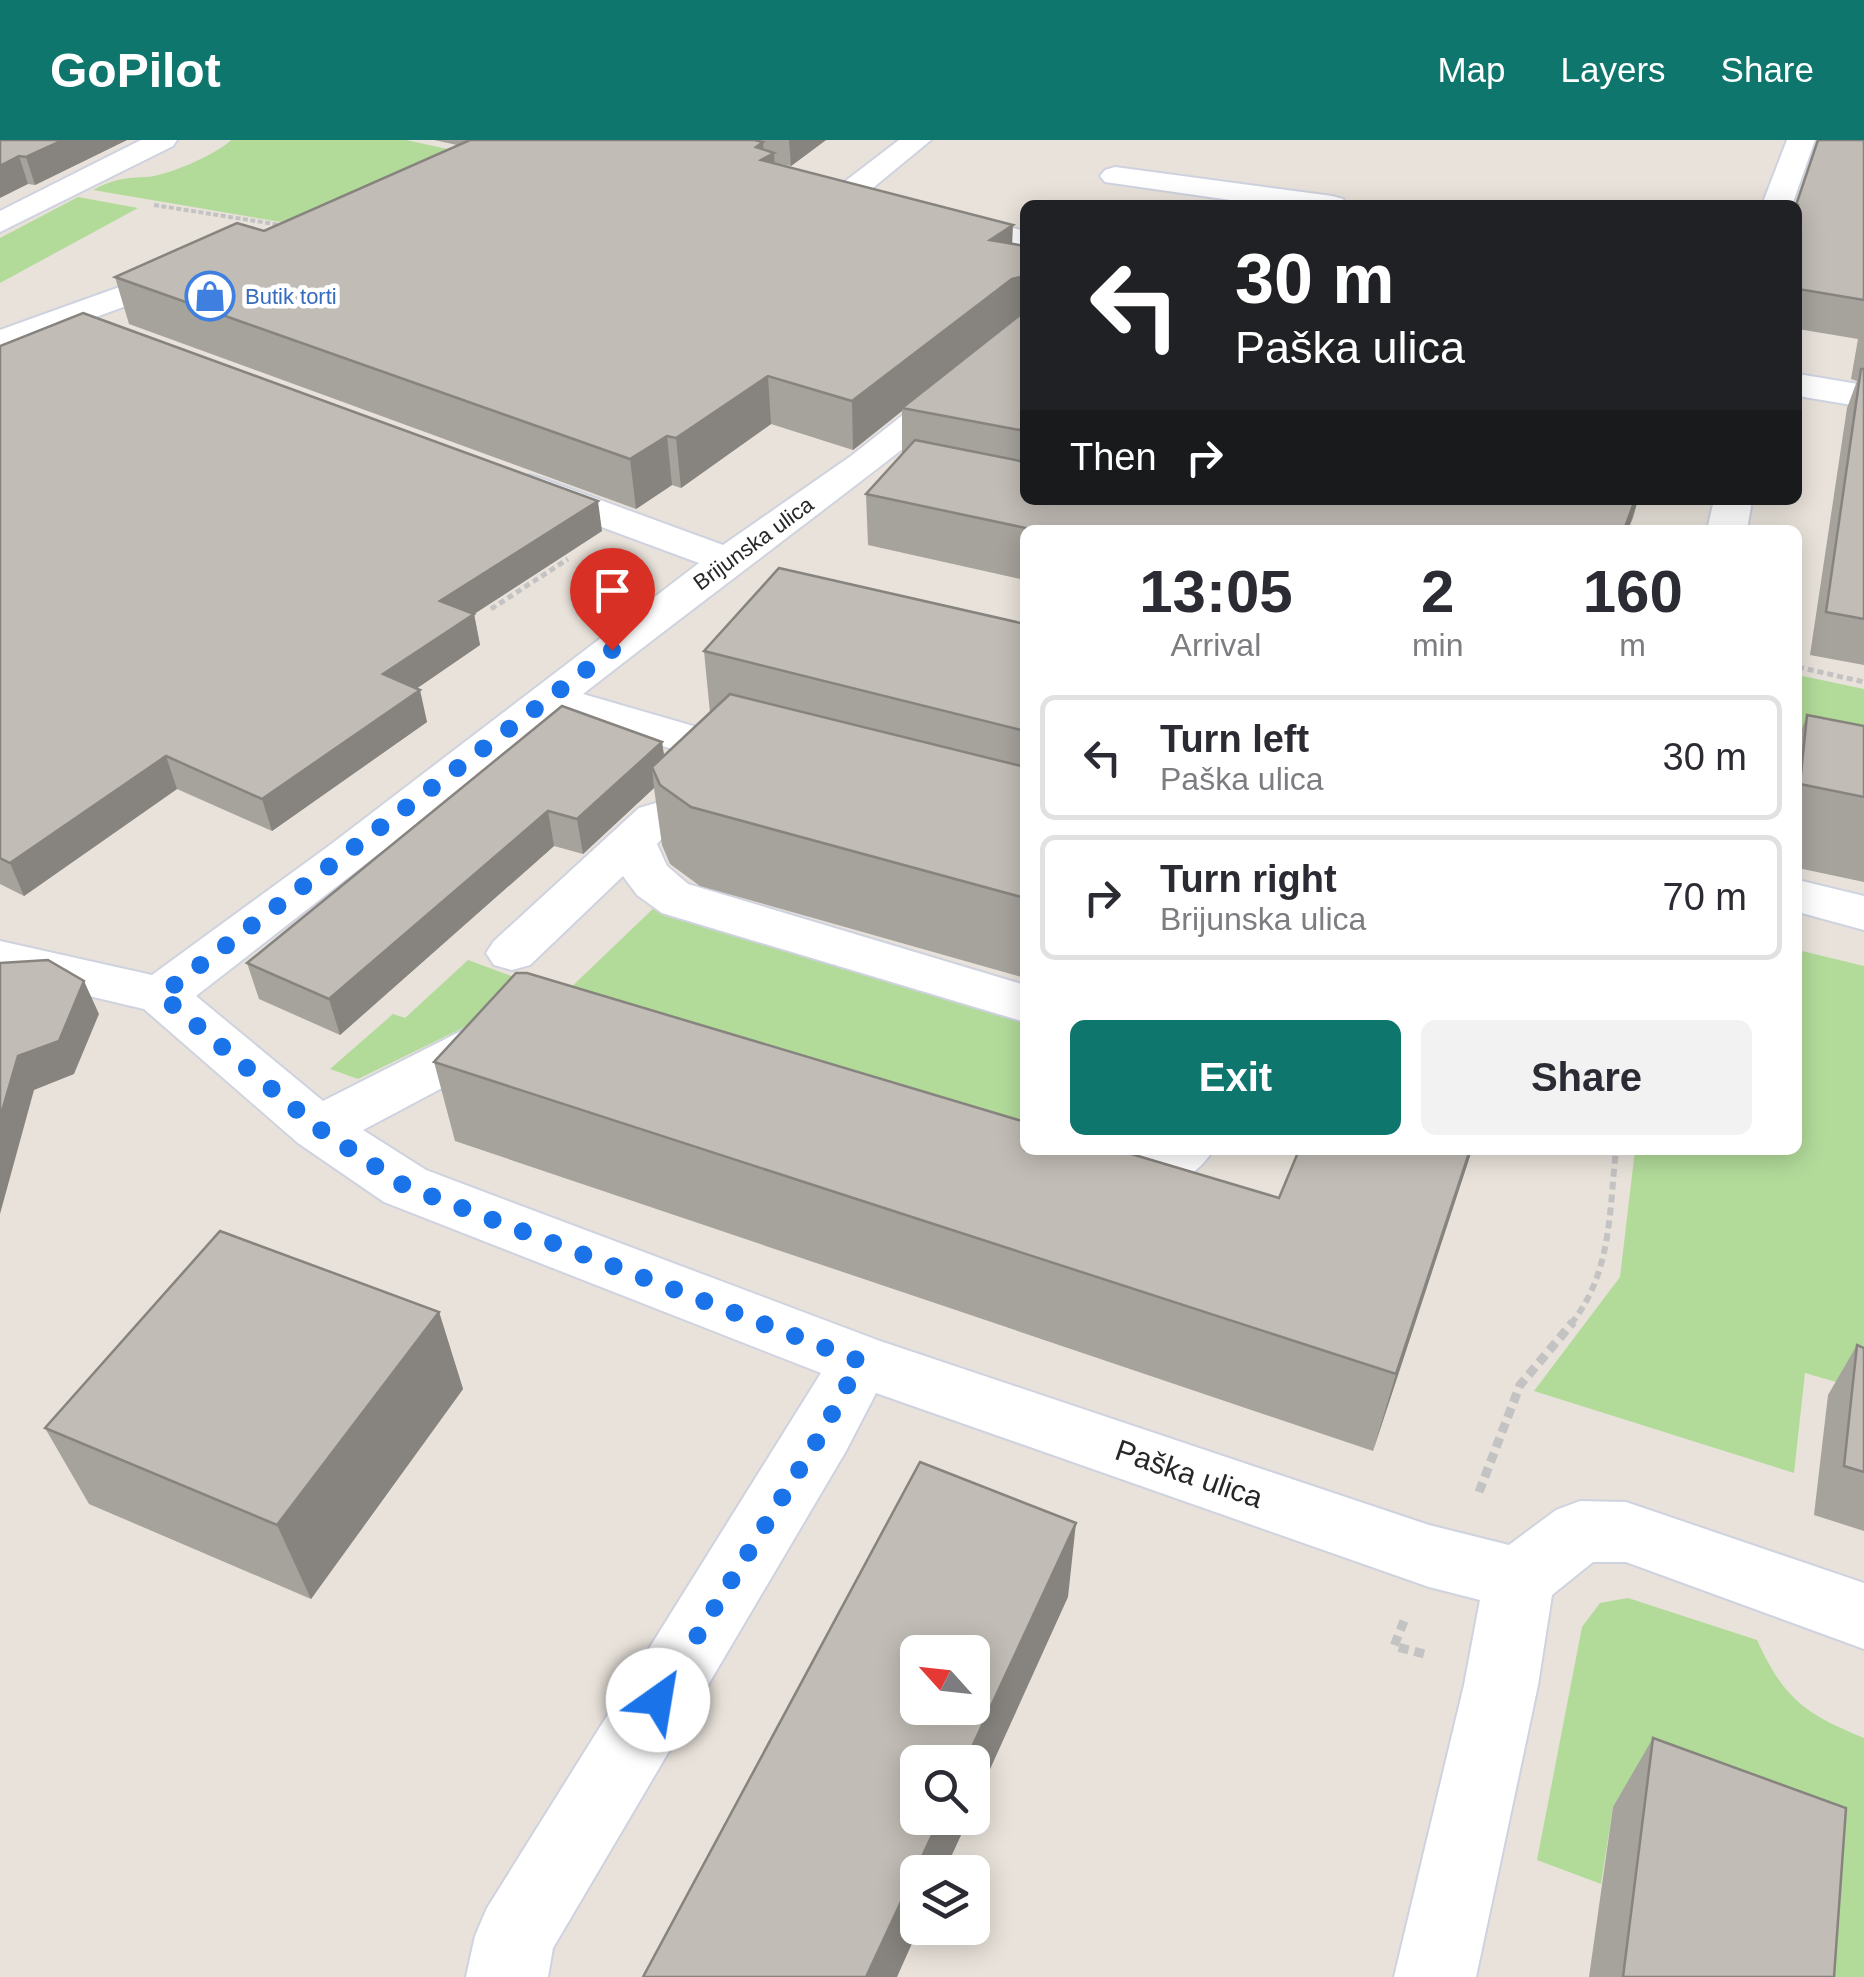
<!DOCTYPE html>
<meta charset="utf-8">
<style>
:root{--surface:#fff;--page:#f2f2f3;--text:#2b2b33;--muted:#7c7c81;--line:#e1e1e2;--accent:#0f766e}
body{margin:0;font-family:Helvetica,sans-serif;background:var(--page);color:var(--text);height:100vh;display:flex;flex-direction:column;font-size:38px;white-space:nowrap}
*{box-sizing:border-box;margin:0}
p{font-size:32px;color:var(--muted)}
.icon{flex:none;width:55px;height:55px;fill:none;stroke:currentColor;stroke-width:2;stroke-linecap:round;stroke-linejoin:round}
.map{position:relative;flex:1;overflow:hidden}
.details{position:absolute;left:1020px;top:385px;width:782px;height:630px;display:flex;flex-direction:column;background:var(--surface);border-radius:15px;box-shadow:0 5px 25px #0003}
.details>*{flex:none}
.hud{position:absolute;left:1020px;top:60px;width:782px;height:305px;border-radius:15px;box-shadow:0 5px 25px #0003;background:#202124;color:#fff;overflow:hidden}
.needle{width:65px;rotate:297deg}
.controls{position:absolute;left:900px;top:1495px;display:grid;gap:20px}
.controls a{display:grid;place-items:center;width:90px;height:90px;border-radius:15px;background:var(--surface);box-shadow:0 5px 25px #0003;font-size:50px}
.pin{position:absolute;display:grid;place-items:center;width:85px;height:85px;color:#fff;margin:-102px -42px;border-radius:50% 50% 50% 0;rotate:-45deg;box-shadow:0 0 10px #0007}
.pin .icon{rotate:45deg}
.me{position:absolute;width:110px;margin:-55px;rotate:32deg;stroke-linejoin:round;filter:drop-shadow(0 0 8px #0008)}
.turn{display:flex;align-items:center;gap:35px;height:210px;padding:0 50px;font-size:45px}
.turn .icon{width:130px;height:130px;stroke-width:2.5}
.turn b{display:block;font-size:70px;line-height:85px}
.then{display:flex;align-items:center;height:95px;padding:0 50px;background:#0003;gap:20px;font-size:38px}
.eta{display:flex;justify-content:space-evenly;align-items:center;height:170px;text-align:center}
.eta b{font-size:60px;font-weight:700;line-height:70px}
.primary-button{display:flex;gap:20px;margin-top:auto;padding:20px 50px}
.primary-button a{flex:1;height:115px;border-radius:15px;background:var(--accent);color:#fff;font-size:40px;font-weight:700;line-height:115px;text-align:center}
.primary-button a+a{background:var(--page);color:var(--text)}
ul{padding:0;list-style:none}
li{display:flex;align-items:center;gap:30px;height:125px;margin:0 20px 15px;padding:0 30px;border:5px solid var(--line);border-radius:15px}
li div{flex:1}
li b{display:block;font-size:38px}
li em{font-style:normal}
header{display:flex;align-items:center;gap:60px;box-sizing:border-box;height:140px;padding:0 50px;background:var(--accent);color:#fff}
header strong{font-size:48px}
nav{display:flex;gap:55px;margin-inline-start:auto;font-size:35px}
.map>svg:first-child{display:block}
</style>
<header>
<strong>GoPilot</strong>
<nav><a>Map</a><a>Layers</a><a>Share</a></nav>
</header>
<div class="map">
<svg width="1864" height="1837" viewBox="0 0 1864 1837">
<rect width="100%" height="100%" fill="#e8e2da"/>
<g fill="#b2db9a">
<path d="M231 0H406L480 16 281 82 93 50C111 40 127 37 146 37 164 37 216 15 231 0Z"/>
<path d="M78 57 138 68 0 143V98Z"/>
<path d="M1798 535 1864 549V657L1798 642Z"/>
<path d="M659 763 1025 875V987L473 883 358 939 330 929 393 874 405 878 468 820 563 855Z"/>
<path d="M1798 810 1864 826V1250L1805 1233 1794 1333 1534 1251 1620 1137 1635 1010H1798Z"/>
<path d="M1628 1458 1757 1500C1784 1559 1805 1574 1864 1598V1837H1785L1613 1667 1601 1744 1537 1720 1582 1487 1600 1463Z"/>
</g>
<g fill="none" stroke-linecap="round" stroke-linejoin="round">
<g stroke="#cfd2df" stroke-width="4">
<g id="minor">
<path d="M141 0H177L173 6 0 92V71Z"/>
<path d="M899 0H931L857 61H835L831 55 835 49Z"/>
<path d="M1787 0H1815L1792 65H1762Z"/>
<path d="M1115 27 1332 56 1343 59 1347 65H1265L1105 42 1100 36 1105 30Z"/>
<path d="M941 70 1025 91V110L930 86 926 79 930 72Z"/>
<path d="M189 122 200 125 205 132 200 139 0 212V190Z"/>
<path d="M1025 185V212C880 330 730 439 583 554L769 608 776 618 769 628 753 632 737 628 557 575 196 856 323 961 485 879 504 873 523 879 531 892 523 905 363 990 426 1030 880 1201 1429 1385 1509 1405 1556 1370 1580 1361 1626 1362 1864 1443V1509L1626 1422H1593L1552 1455 1538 1545 1476 1837H1394L1464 1545 1480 1460 1429 1447 876 1253 846 1311 553 1808 548 1837H466L475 1796 487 1768 821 1233 384 1062 298 1003 144 869 0 835V801L152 835 330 705 699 423 515 355 510 347 515 339 529 335 543 339 723 405 851 316 1013 188Z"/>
<path d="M1798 234 1864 245V267L1798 256Z"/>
<path d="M1714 360H1752L1747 390H1707Z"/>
<path d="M656 663 673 668 680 678 657 704 667 726 688 744 1025 845V882L662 773 637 755 623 736 530 825 512 830 494 825 486 813 494 801 639 668Z"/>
<path d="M1798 740 1864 756V790L1798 772Z"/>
<path d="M1025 992V1010H1213C1199 1035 1168 1049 1141 1058L1015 1025 1006 1010 1015 995Z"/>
</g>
</g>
<path stroke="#c3c3c3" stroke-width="4" stroke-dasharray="5 2.5" stroke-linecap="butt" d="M154 65 281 85"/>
<g stroke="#c3c3c3" stroke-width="5" stroke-dasharray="6 4" stroke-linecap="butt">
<path d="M491 469 568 419"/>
<path d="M1798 527 1864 542"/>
</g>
<path stroke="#c3c3c3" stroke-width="6" stroke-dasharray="8 5" stroke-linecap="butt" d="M1571 1184C1612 1133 1609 1072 1616 1010"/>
<g stroke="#c3c3c3" stroke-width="9" stroke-dasharray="10 6" stroke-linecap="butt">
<path d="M1479 1352 1520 1245 1573 1182"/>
<path d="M1404 1481 1394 1506 1428 1515"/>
</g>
<use href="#minor" fill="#fff" fill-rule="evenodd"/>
</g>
<g fill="#a6a29c">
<path d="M0 0H127L35 45 28 44Z"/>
<path d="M434 0H826L791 26 774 23 1012 104 1025 106V360H1638L1633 378 1628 390H1025V440L868 405 866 354 902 314V271L853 310 771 284 681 348 672 345 636 369 129 184 115 137 264 91 457 5Z"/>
<path d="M1864 0V525L1810 515 1847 268 1857 241 1851 239 1858 199 1798 189V65Z"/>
<path d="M0 206 602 391 474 474 480 505 416 549 427 582 272 691 177 649 24 756 0 744Z"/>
<path d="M1025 484V838L700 746 670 724 662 705 654 648 583 714 554 706 340 895 259 859 247 823 662 602 664 615 710 573 704 511Z"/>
<path d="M1807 575 1864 586V742L1798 728V599Z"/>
<path d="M434 922 1279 1058 1299 1010H1472L1373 1311 455 1001Z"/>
<path d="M439 1172 463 1249 311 1459 89 1364 45 1288Z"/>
<path d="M1857 1205 1864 1208V1391L1814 1375 1828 1255Z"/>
<path d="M1653 1598 1834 1837H1589L1613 1667Z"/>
</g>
<g fill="#87847f">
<path d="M63 0H127L35 45 26 17Z"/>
<path d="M789 0H826L791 26Z"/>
<path d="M763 2 764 18 774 13 776 56 756 7Z"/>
<path d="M19 16 28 44 0 58V26Z"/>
<path d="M1013 85 1011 130 990 100Z"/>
<path d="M1025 136V182L902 268V271L853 310 852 261 1012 139Z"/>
<path d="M768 236 771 284 681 348 676 298Z"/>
<path d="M667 296 672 345 636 369 630 319Z"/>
<path d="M1635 360H1638L1628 390H1624Z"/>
<path d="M598 361 602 391 474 474 480 505 391 566 383 534 440 461Z"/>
<path d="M420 550 427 582 272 691 262 659Z"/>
<path d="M662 602 667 637 652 627 654 648 583 714 577 679Z"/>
<path d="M166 616 177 649 24 756 10 723Z"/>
<path d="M548 671 554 706 340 895 329 859Z"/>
<path d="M84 841 99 874 74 934 34 950 0 1074V978L18 916Z"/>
<path d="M1470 1010H1472L1373 1311 1396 1234Z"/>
<path d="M439 1172 463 1249 311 1459 277 1385Z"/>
<path d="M1076 1383 1068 1457 972 1669V1622H965Z"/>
<path d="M940 1678H969L944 1732H918V1788H919L897 1837H866Z"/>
</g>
<g fill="#c1bcb5" stroke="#87847f" stroke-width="2.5" fill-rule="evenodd">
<path d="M0 0H63L26 17 19 16 0 26Z"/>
<path d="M470 0H754L763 2 756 7 774 13 761 20 1013 85 990 100 1025 106V136L1012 139 852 261 768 236 676 298 667 296 630 319 115 137 237 83 264 91Z"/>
<path d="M1818 0H1864V160L1798 149V65H1796Z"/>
<path d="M1025 171V291L902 268Z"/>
<path d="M83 173 598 361 440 461 474 474 383 534 420 550 262 659 166 616 10 723 0 718V206Z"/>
<path d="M1861 229H1864V479L1826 472Z"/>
<path d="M915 300 1025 322V360H1635L1624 390H1035L866 354Z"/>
<path d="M779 428 1025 484V591L704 511Z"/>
<path d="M730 554 1025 627V758L691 667 660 645 652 627Z"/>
<path d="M562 566 662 602 577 679 548 671 329 859 247 823Z"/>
<path d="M1807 575 1864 586V657L1800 644Z"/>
<path d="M48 820 84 841 59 901 18 916 0 978V823Z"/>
<path d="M516 833H527L1025 982V1010H1118L1279 1058 1299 1010H1470L1396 1234 434 922Z"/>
<path d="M220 1091 439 1172 277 1385 45 1288Z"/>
<path d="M1857 1205 1864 1208V1332L1844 1326Z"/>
<path d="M920 1322 1076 1383 965 1622H918V1678H940L866 1837H643ZM918 1512H972V1568H918Z"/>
<path d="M1653 1598 1846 1668 1834 1837H1623Z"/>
</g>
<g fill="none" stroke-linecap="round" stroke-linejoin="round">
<path stroke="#1a73e8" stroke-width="18" stroke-dasharray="0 32.4" d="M612 510 161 855 318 988 405 1046 860 1221 823 1291 658 1560"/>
</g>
<defs>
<g id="shop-ring" transform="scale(2.5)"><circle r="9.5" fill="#fff" stroke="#3f7fe0" stroke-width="1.5"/><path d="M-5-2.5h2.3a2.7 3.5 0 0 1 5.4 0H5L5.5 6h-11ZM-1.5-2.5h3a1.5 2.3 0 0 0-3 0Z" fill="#3f7fe0"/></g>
</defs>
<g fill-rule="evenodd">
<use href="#shop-ring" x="210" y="156"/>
</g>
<g text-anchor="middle" stroke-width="9" stroke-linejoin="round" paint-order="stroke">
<g font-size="22" fill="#366cbe" stroke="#fff" text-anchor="start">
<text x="245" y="164">Butik torti</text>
</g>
<g font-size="22" fill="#272727" stroke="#fff">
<text transform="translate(753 403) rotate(-36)" y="8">Brijunska ulica</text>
</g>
<g font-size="30" fill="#272727" stroke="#fff">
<text transform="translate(1189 1334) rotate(19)" y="10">Paška ulica</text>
</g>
</g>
</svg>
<div class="controls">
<a><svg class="needle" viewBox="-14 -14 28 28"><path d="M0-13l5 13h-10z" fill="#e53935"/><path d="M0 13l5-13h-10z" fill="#7c7c81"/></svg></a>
<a><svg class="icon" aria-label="search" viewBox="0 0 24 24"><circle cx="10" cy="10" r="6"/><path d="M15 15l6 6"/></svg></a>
<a><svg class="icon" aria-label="layers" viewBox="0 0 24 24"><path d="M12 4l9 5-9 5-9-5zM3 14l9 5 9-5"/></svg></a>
</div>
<div class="pin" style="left:612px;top:510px;background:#d93025"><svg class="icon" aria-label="arrive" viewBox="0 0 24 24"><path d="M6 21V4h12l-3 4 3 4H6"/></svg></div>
<svg class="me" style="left:658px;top:1560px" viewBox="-20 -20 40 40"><circle r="19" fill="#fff"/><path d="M0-13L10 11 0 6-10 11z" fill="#1a73e8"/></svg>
<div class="hud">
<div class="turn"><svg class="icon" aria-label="left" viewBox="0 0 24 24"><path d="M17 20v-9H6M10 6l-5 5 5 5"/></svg><div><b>30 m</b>Paška ulica</div></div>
<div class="then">Then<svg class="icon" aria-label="right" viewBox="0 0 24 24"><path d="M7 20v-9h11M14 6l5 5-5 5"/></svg></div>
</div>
<section class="details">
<div class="eta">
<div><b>13:05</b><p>Arrival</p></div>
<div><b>2</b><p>min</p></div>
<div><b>160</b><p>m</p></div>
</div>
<ul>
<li><svg class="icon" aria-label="left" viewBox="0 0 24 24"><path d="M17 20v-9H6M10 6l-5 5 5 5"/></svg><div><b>Turn left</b><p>Paška ulica</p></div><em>30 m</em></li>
<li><svg class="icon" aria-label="right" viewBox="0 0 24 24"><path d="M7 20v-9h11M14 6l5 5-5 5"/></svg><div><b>Turn right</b><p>Brijunska ulica</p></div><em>70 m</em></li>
</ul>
<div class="primary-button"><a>Exit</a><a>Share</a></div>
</section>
</div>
